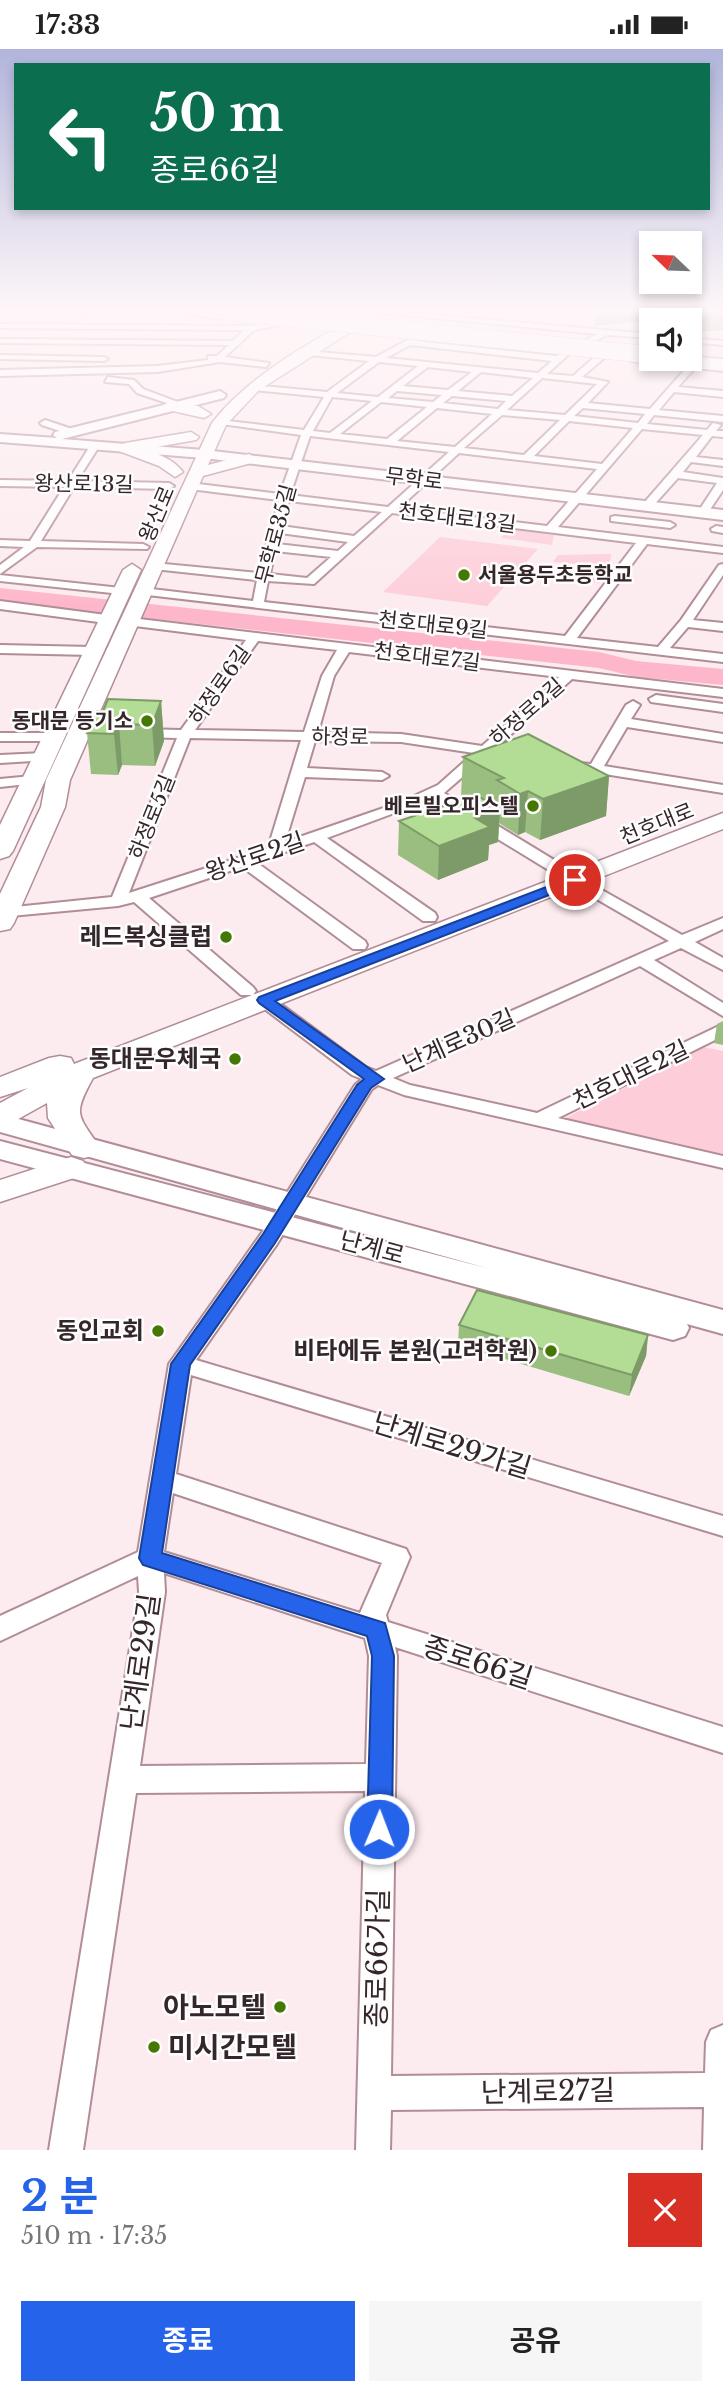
<!DOCTYPE html>
<html lang="ko">
<meta charset="utf-8">
<style>
:root{--surface:#fff;--page:#f6f6f6;--text:#222;--muted:#767676;--accent:#2563eb}
body{margin:0;font-family:"Libre Baskerville","Noto Sans KR",serif;background:var(--page);color:var(--text);height:100vh;display:flex;flex-direction:column;font-size:26px;white-space:nowrap}
*{box-sizing:border-box;margin:0}
p{font-size:23px;color:var(--muted)}
.icon{flex:none;width:38px;height:38px;fill:none;stroke:currentColor;stroke-width:2;stroke-linecap:round;stroke-linejoin:round}
.map{position:relative;height:2101px;overflow:hidden}
.sheet{display:flex;flex-direction:column;background:var(--surface);flex:1}
.sheet>*{flex:none}
.hud{position:absolute;left:14px;top:14px;width:696px;height:147px;border-radius:0px;box-shadow:0 4px 10px #0003;background:#0b6e4f;color:#fff;overflow:hidden}
.needle{width:46px;rotate:293deg}
.buttons{position:absolute;left:639px;top:182px;display:grid;gap:14px}
.buttons a{display:grid;place-items:center;width:63px;height:63px;border-radius:0px;background:var(--surface);box-shadow:0 4px 10px #0003;font-size:35px}
.pin{position:absolute;display:grid;place-items:center;width:60px;height:60px;color:#fff;margin:-30px;border:4px solid #fff;border-radius:50%;box-shadow:0 2px 7px #0007}
.me{position:absolute;width:77px;margin:-38px;rotate:1deg;stroke-linejoin:round;filter:drop-shadow(0 0 5px #0008)}
.turn{display:flex;align-items:center;gap:24px;height:147px;padding:0 21px;font-size:32px}
.turn .icon{width:91px;height:91px;stroke-width:2.5}
.turn b{display:block;font-size:49px;line-height:60px}
.round{display:grid;place-items:center;flex:none;width:74px;height:74px;border-radius:0px;background:var(--page)}
.headline{display:flex;align-items:center;justify-content:space-between;height:119px;padding:0 21px}
h1{font-size:42px;font-weight:700;line-height:52px;color:var(--accent)}
.cta{display:flex;gap:14px;margin-top:auto;padding:14px 21px}
.cta a{flex:1;height:80px;border-radius:0px;background:var(--accent);color:#fff;font-size:28px;font-weight:700;line-height:80px;text-align:center}
.cta a+a{background:var(--page);color:var(--text)}
.status{display:flex;justify-content:space-between;align-items:center;height:49px;padding:0 35px;background:var(--surface);direction:ltr}
.status svg{height:19px;fill:currentColor}
.map>svg:first-child{display:block}
</style>
<div class="status"><b>17:33</b><svg viewBox="0 0 49 12"><path d="M0 12V9h3v3zM5 12V6h3v6zM10 12V3h3v9zM15 12V0h3v12zM26 1h20v11H26zM47 4h2v5h-2z"/></svg></div>
<div class="map">
<svg width="723" height="2101" viewBox="0 0 723 2101">
<rect width="100%" height="100%" fill="#fcebef"/>
<g fill="#fdced9">
<path d="M509 480 554 486 552 496 501 489Z"/>
<path d="M440 488 538 500 487 557 383 543Z"/>
<path d="M605 505H611V509L600 534 569 530 580 515 553 513 558 506Z"/>
<path d="M703 998 723 1002V1108L562 1071Z"/>
</g>
<g fill="none" stroke-linecap="round" stroke-linejoin="round">
<path fill="#feb7ca" fill-rule="evenodd" d="M0 539 599 603 636 612 723 620V636L636 628 599 619 0 553Z"/>
<g stroke="#b18d96" stroke-width="4">
<g id="street">
<path d="M56 263H102L98 265Z"/>
<path d="M174 263H194L224 268 220 270Z"/>
<path d="M372 263H398L651 285V289L607 286 569 305 547 325 573 327 598 305H604V309L582 328 608 333 588 354 650 360 687 318 631 312 628 308 723 316V322L695 319 678 338 723 342V348L674 343 659 361 723 367V373L654 366 647 375 707 381 713 374 721 376 716 382H723V388L712 387 696 408 723 411V417L691 413 683 423 723 429V441L707 465 698 463 717 434 678 429 651 459H643V455L703 386 642 380 558 478 723 498V504L647 495 577 589 658 598 681 571 719 516 723 515V526L693 571 723 574V582L688 578 670 599 723 605V613L139 545 137 543 143 539 253 552 257 531 154 520 148 517 154 514 259 524 279 451 190 440 185 437 190 434 280 445 301 386 214 374 219 371 304 381 324 348 254 341 251 336 327 343 369 312 309 306 306 302 376 308 417 286 421 288 417 292 556 307 597 285ZM410 296 552 312 538 324 386 309ZM379 313 418 317 378 348 337 344ZM428 318 472 323 448 341 403 337ZM481 323 533 329 512 347 458 342ZM542 329 597 335 565 366 507 361ZM397 342 442 346 433 353 388 349ZM452 347 506 352 498 360 443 354ZM332 348 372 352 330 384 313 382ZM381 353 427 358 387 390 340 385ZM437 359 492 365 455 398 397 392ZM583 359 645 365 638 374 574 367ZM502 366 560 371 524 406 464 399ZM569 372 633 379 602 415 534 407ZM310 387 449 403 388 458 290 446ZM459 404 597 420 547 477 399 459ZM289 452 382 463 354 487 281 477ZM392 464 636 494 565 587 264 553 268 532 314 535ZM280 484 348 493 338 502 277 495ZM275 502 331 508 307 529 270 525Z"/>
<path d="M276 272 279 276 254 281 225 308 269 314 266 318 220 313 157 323 0 327V321L157 317 208 311V307H217L229 296 0 294V290L233 292 244 281 0 279V275L251 277Z"/>
<path d="M690 289 723 292V296L690 293Z"/>
<path d="M0 306 104 308 108 310 104 312 0 310Z"/>
<path d="M108 328 134 331 143 340 186 356 182 359 137 344 129 335 105 333Z"/>
<path d="M45 371 75 381 77 383 72 386 42 376 40 374Z"/>
<path d="M92 394 100 396 77 432 169 434 174 437 169 440 74 438 41 492 143 495 149 498 147 500 37 498 0 525V516L24 498 0 497V491L30 492 64 438 0 437V431L68 432Z"/>
<path d="M615 467 670 473 675 476 670 479 611 472V468Z"/>
<path d="M716 477 723 478V484L712 482 711 480Z"/>
<path d="M0 526 121 539 127 542 121 545 0 532Z"/>
<path d="M0 552 106 566 112 570 106 574 0 560Z"/>
<path d="M131 569 723 640V648L572 630 496 699 513 702V708L488 706 444 744 559 814 561 817 559 820H547L432 750 327 789 435 864 437 868 435 872H423L314 793 256 813 365 892 367 896 365 900H353L242 818 149 849 253 938 256 942 253 946H241L134 853 118 857 0 868V860L5 859 112 848 177 689 140 688 133 684 140 680 181 681 246 591 127 576 125 573ZM258 592 337 601 322 627 304 683 195 681ZM349 603 559 628 482 697 401 685 318 683 334 627ZM190 689 301 691 268 799 129 844ZM315 692 401 693 474 704 438 736 401 753 285 793 305 728 382 731 389 727 382 723 307 719Z"/>
<path d="M0 596 92 598 98 602 92 606 0 604Z"/>
<path d="M656 646 723 655V663L651 653 649 650Z"/>
<path d="M633 652 640 656 631 670 723 685V693L627 678 604 717 723 736V744L567 719V713L591 715 626 656Z"/>
<path d="M0 684H53L60 688 53 692H0Z"/>
<path d="M44 704 49 705V711L0 714V706Z"/>
<path d="M32 727 37 728 39 731 37 734 0 738V730Z"/>
<path d="M575 826 682 886 723 869V880L695 893 723 909V921L681 899 654 911 723 954V967L640 917 393 1029 410 1036 537 1064 723 975V987L558 1069 723 1107V1119L404 1046 378 1036 372 1040 277 1195 196 1311 723 1467V1487L191 1326 176 1425 406 1500 410 1508 386 1566 388 1573 723 1678V1704L395 1598 397 1607 391 2027 705 2024 706 1993 711 1981 723 1976V2101H703L704 2058 391 2061 390 2101H356L365 1742 136 1744 83 2101H49L139 1543 138 1527 0 1592V1567L138 1503 169 1315 261 1185 355 1036 362 1030 352 1026 258 955 255 951 258 947H270L366 1018 376 1022 669 892 569 834 567 831ZM173 1444 382 1514 360 1564 164 1503ZM164 1524 365 1589 369 1607 366 1715 140 1717 165 1543Z"/>
</g>
</g>
<g stroke="#b18d96" stroke-width="4">
<g id="secondary">
<path d="M220 342 226 346 224 349 62 390 204 401 723 461V471L204 409 0 393V385L57 389 53 386 55 383Z"/>
<path d="M0 1065 723 1261V1285L687 1275 689 1279 685 1287 673 1291 0 1110V1092L490 1220 0 1083Z"/>
</g>
</g>
<g stroke="#b18d96" stroke-width="3">
<g id="primary">
<path d="M367 263H382L259 341 226 376 208 416 249 405 257 410 255 413 203 427 70 731 65 758 14 874 10 880 0 882V845L41 758 46 731 212 374C248 327 314 290 367 263Z"/>
<path d="M169 353 198 357 211 365 204 369 164 360 162 357Z"/>
<path d="M191 383 199 388 196 391 145 400C160 406 173 410 183 423L175 428 159 417 119 402 117 399 125 394Z"/>
<path d="M132 515 141 521 13 802 9 807 0 810V776L123 521Z"/>
<path d="M723 764V780L93 1029C72 1067 78 1065 100 1099L96 1106 84 1109 72 1106 48 1069 47 1054 11 1074 0 1077V1054L28 1039 0 1048V1028L49 1009 60 1007 71 1009 74 1015Z"/>
<path d="M71 1108 83 1112 88 1119 83 1126 0 1153V1131Z"/>
</g>
</g>
<g stroke="#b18d96" stroke-width="3">
<path id="highway" d="M690 307 723 310V320L675 315 667 310H690Z"/>
</g>
<use href="#street" fill="#fff" fill-rule="evenodd"/>
<use href="#secondary" fill="#fff" fill-rule="evenodd"/>
<use href="#primary" fill="#fff" fill-rule="evenodd"/>
<use href="#highway" fill="#fff" fill-rule="evenodd"/>
<g stroke="#b18d96" stroke-width="18" stroke-linecap="butt">
<path id="highway-bridge" d="M229 263 651 306"/>
</g>
<use href="#highway-bridge" stroke="#fff" stroke-width="17"/>
</g>
<g fill="#9abe7f">
<path d="M596 263H723L699 283 690 279V271H681L682 268 594 277Z"/>
<path d="M161 652 164 692 155 717 122 716 118 726 91 725 87 684 103 662Z"/>
<path d="M463 708 609 727 606 767 540 791 525 783 518 786 499 774 498 793 489 796 488 811 438 831 398 806 399 772 466 750 461 747Z"/>
<path d="M723 972V996L714 994 717 975Z"/>
<path d="M459 1276 648 1286 646 1307 629 1347 458 1296Z"/>
</g>
<g fill="#7d9b68">
<path d="M596 263H682V268L594 277Z"/>
<path d="M701 263H723V281L699 283Z"/>
<path d="M161 652 164 692 155 717 152 676Z"/>
<path d="M119 675 122 716 118 726 114 685Z"/>
<path d="M609 727 606 767 540 791 543 750Z"/>
<path d="M528 742 525 783 518 786 520 745Z"/>
<path d="M500 760 498 793 489 796 488 811 438 831 439 797 475 769Z"/>
<path d="M648 1286 646 1307 629 1347 632 1326Z"/>
</g>
<g fill="#b3dd94" stroke="#7d9b68" stroke-width="2">
<path d="M108 650 161 652 152 676 119 675 114 685 87 684 97 662H103Z"/>
<path d="M528 685 609 727 543 750 528 742 520 745 497 731 504 729 463 708Z"/>
<path d="M476 746 500 760 475 769 490 778 439 797 399 772Z"/>
<path d="M477 1241 648 1286 632 1326 459 1276Z"/>
</g>
<linearGradient id="sky" x2="0" y2="1"><stop stop-color="#b1b5dc"/><stop offset="0.47" stop-color="#fef6f8"/><stop offset="1" stop-color="#fef6f8" stop-opacity="0"/></linearGradient>
<rect width="723" height="557" fill="url(#sky)"/>
<path fill="#2563eb" stroke="#184099" stroke-width="2" d="M575 827 580 828V834L275 952 384 1030 371 1039 275 1194 190 1316 162 1504 385 1574 394 1607 392 1780 388 1789 379 1792 371 1789 367 1780 372 1607 367 1587 143 1516 139 1509 171 1315 263 1185 357 1036 364 1030 259 954 257 951 259 948Z"/>
<g fill="#457802" stroke="#fdfdfd" stroke-width="2.5">
<circle cx="464" cy="526" r="7"/>
<circle cx="147" cy="672" r="7"/>
<circle cx="533" cy="757" r="7"/>
<circle cx="226" cy="888" r="7"/>
<circle cx="235" cy="1010" r="7"/>
<circle cx="158" cy="1282" r="7"/>
<circle cx="551" cy="1302" r="7"/>
<circle cx="280" cy="1958" r="7"/>
<circle cx="154" cy="1998" r="7"/>
</g>
<g text-anchor="middle" stroke-width="5" stroke-linejoin="round" paint-order="stroke">
<g font-size="21" fill="#35262a" stroke="#fdfdfd">
<text transform="translate(414 430) rotate(7)" y="7">무학로</text>
<text transform="translate(84 435) rotate(1)" y="7">왕산로13길</text>
<text transform="translate(157 465) rotate(-67)" y="7">왕산로</text>
<text transform="translate(457 469) rotate(7)" y="7">천호대로13길</text>
<text transform="translate(276 485) rotate(-75)" y="7">무학로35길</text>
<text transform="translate(433 576) rotate(6)" y="7">천호대로9길</text>
<text transform="translate(427 608) rotate(7)" y="7">천호대로7길</text>
<text transform="translate(220 636) rotate(-55)" y="7">하정로6길</text>
<text transform="translate(527 663) rotate(-41)" y="7">하정로2길</text>
<text transform="translate(340 688) rotate(1)" y="7">하정로</text>
<text transform="translate(152 768) rotate(-68)" y="7">하정로5길</text>
<text transform="translate(657 775) rotate(-22)" y="7">천호대로</text>
</g>
<g font-size="21" font-weight="bold" fill="#35262a" stroke="#fdfdfd" text-anchor="end">
<text x="478" y="533" text-anchor="start">서울용두초등학교</text>
<text x="133" y="679">동대문 등기소</text>
<text x="519" y="764">베르빌오피스텔</text>
</g>
<g font-size="24" fill="#35262a" stroke="#fdfdfd">
<text transform="translate(255 808) rotate(-19)" y="8">왕산로2길</text>
<text transform="translate(459 992) rotate(-24)" y="8">난계로30길</text>
<text transform="translate(631 1026) rotate(-26)" y="8">천호대로2길</text>
<text transform="translate(372 1199) rotate(15)" y="8">난계로</text>
</g>
<g font-size="24" font-weight="bold" fill="#35262a" stroke="#fdfdfd" text-anchor="end">
<text x="212" y="896">레드복싱클럽</text>
<text x="221" y="1018">동대문우체국</text>
<text x="144" y="1290">동인교회</text>
<text x="537" y="1310">비타에듀 본원(고려학원)</text>
</g>
<g font-size="28" fill="#35262a" stroke="#fdfdfd">
<text transform="translate(452 1396) rotate(17)" y="10">난계로29가길</text>
<text transform="translate(140 1613) rotate(-82)" y="10">난계로29길</text>
<text transform="translate(478 1613) rotate(18)" y="10">종로66길</text>
<text transform="translate(377 1909) rotate(-89)" y="10">종로66가길</text>
<text transform="translate(548 2042) rotate(-1)" y="10">난계로27길</text>
</g>
<g font-size="28" font-weight="bold" fill="#35262a" stroke="#fdfdfd" text-anchor="end">
<text x="266" y="1968">아노모텔</text>
<text x="168" y="2008" text-anchor="start">미시간모텔</text>
</g>
</g>
</svg>
<div class="buttons">
<a><svg class="needle" viewBox="-14 -14 28 28"><path d="M0-13l5 13h-10z" fill="#e53935"/><path d="M0 13l5-13h-10z" fill="#767676"/></svg></a>
<a><svg class="icon" aria-label="sound" viewBox="0 0 24 24"><path d="M4 9h4l5-4v14l-5-4H4zM17 9q2 3 0 6"/></svg></a>
</div>
<div class="pin" style="left:575px;top:831px;background:#d93025"><svg class="icon" aria-label="arrive" viewBox="0 0 24 24"><path d="M6 21V4h12l-3 4 3 4H6"/></svg></div>
<svg class="me" style="left:379px;top:1780px" viewBox="-20 -20 40 40"><circle r="17" fill="#2563eb" stroke="#fff" stroke-width="3"/><path d="M0-11L8 9 0 5-8 9z" fill="#fff"/></svg>
<div class="hud">
<div class="turn"><svg class="icon" aria-label="left" viewBox="0 0 24 24"><path d="M17 20v-9H6M10 6l-5 5 5 5"/></svg><div><b>50 m</b>종로66길</div></div>
</div>
</div>
<section class="sheet">
<div class="headline"><div><h1>2 분</h1><p>510 m · 17:35</p></div><a class="round" style="background:#d93025;color:#fff"><svg class="icon" aria-label="close" viewBox="0 0 24 24"><path d="M6 6l12 12M18 6L6 18"/></svg></a></div>
<div class="cta"><a>종료</a><a>공유</a></div>
</section>
